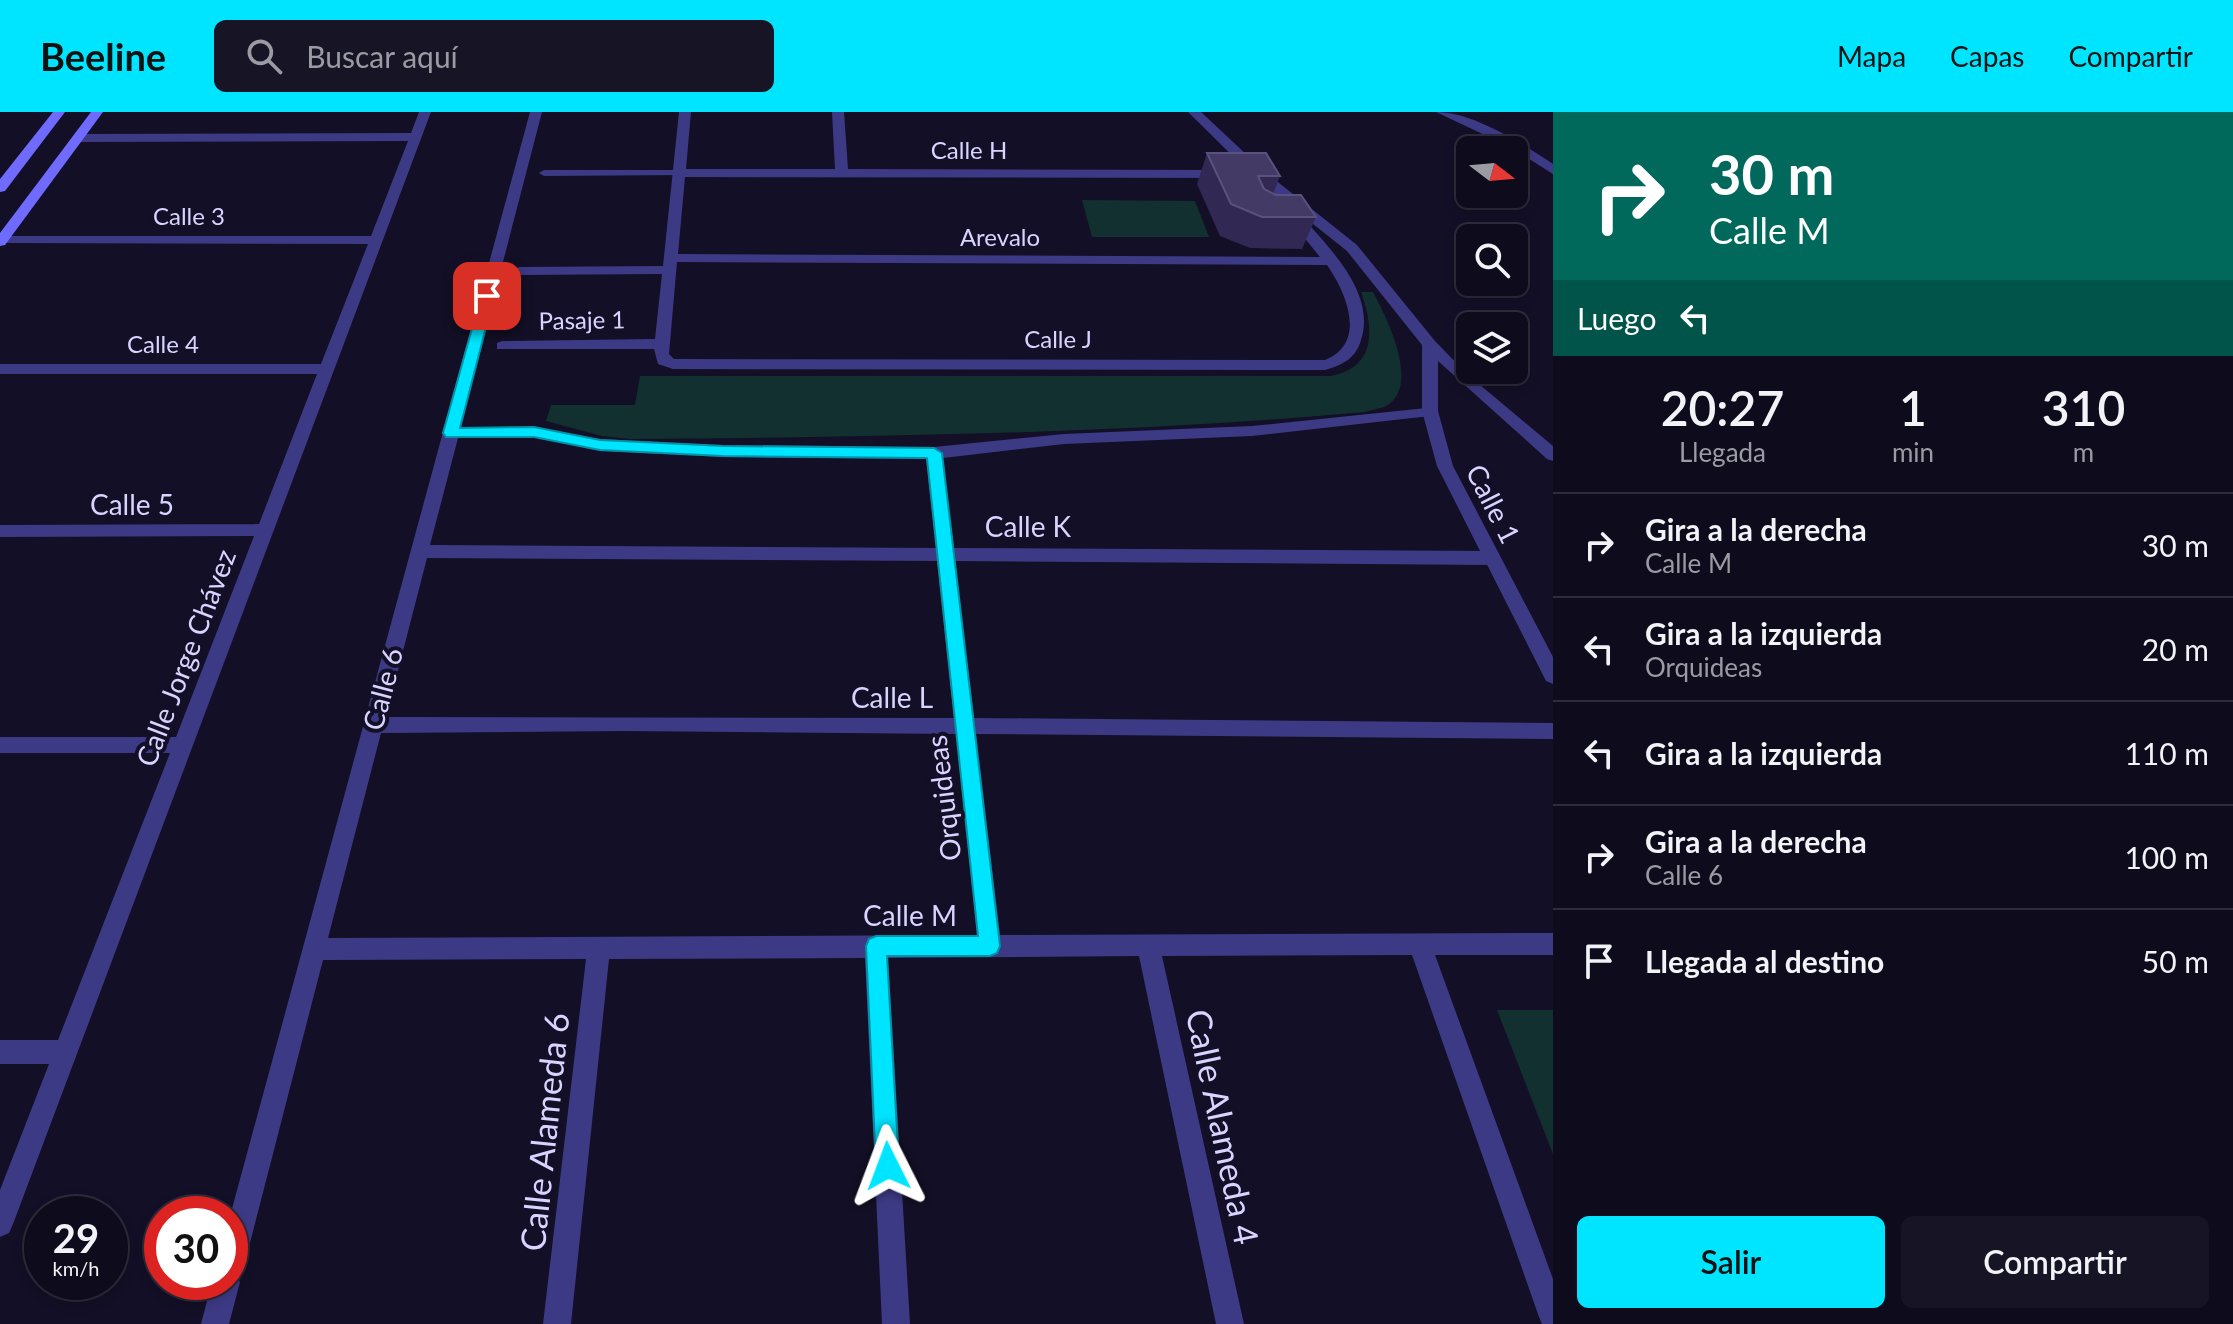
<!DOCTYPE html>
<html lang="es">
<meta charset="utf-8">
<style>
:root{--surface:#0e0b1c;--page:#171425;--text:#f1f3f6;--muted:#9b9ba3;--line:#2e2b3b;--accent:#00e5ff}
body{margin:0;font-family:Lato,sans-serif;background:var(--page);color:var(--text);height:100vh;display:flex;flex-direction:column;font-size:30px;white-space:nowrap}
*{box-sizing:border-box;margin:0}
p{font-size:26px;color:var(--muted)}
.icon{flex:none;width:44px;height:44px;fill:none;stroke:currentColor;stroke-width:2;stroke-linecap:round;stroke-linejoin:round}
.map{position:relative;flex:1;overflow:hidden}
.side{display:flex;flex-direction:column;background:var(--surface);width:680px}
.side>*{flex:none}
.top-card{background:#00695c;color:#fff;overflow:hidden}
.needle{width:52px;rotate:106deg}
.controls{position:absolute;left:1456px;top:24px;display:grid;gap:16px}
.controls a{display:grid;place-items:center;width:72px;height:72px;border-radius:12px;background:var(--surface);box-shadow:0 4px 12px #0003,0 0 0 2px var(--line);font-size:40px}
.speed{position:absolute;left:24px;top:1084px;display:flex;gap:16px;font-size:40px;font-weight:700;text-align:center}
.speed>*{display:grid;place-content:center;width:104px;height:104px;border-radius:50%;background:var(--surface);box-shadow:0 4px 12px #0003,0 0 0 2px var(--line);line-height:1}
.speed small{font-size:20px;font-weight:400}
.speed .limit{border:12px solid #d22;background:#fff;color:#111}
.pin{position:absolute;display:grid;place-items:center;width:68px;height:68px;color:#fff;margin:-34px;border-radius:16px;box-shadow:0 4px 12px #0006}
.me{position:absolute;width:88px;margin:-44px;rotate:357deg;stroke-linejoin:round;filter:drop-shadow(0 0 6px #0008)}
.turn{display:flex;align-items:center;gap:28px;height:168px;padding:0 24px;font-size:36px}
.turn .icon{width:104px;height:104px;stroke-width:2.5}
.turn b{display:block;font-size:56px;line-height:68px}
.then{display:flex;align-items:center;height:76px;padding:0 24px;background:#0003;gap:16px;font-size:30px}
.eta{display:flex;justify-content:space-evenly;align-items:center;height:136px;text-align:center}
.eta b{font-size:48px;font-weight:600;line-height:56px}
.button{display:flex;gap:16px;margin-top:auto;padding:16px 24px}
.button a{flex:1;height:92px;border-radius:12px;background:var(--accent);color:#111;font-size:32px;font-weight:600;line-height:92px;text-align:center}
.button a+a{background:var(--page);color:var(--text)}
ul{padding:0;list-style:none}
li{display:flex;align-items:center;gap:24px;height:104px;padding:0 24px;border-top:2px solid var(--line)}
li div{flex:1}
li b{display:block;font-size:30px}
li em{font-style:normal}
header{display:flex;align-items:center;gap:48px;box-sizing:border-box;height:112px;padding:0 40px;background:var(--accent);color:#111}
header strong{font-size:38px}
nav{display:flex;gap:44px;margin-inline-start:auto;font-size:28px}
.search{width:560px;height:72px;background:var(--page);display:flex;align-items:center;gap:20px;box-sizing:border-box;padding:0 28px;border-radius:12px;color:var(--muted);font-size:30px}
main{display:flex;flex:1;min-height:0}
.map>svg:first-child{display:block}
</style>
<header>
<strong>Beeline</strong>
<div class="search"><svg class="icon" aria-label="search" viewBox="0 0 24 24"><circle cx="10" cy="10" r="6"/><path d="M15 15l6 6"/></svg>Buscar aquí</div>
<nav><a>Mapa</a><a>Capas</a><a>Compartir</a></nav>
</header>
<main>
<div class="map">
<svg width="1553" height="1212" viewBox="0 0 1553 1212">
<rect width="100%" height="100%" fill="#130f26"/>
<g fill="#12302f">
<path d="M1082 88 1195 89 1209 125H1092Z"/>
<path d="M1361 180H1373C1386 204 1423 277 1384 295 1378 297 1371 298 1365 300 1121 322 876 325 630 327L602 324 546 309 551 293H635L640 264H1330C1377 256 1374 216 1361 180Z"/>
<path d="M1497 898H1553V1042Z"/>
</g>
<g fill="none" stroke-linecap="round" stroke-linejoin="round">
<path fill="#3d3a85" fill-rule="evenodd" d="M679 58 684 61 683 63 544 64 539 61 544 58Z"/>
<g fill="#3d3a85" fill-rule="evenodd">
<path d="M419 0H431L13 1112 9 1121 0 1125V1078L49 952H0V928H58L170 641H0V625H176L254 424 0 425V413L259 412 317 262H0V252H321L368 132 3 131 0 130V124H371L408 29 78 30 72 26 78 22 411 21Z"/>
<path d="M530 0H542L460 315H534L600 327 723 333 934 335 1064 322 1252 314 1436 295 1438 299 1430 304 1252 324 1064 332 943 346 954 436 1492 439 1501 446 1492 453 955 449 974 606 1553 611V627L976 622 1000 823 1553 821V843H1435L1553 1167V1212H1542L1539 1205 1412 843 1162 844 1244 1212H1216L1139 844 888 846 910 1212H882L865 846 609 847 571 1212H543L586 847 323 848 244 1154 237 1165 240 1170 229 1212H201L212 1170H230V1104ZM534 325 600 339 723 345 926 347 936 436 430 433 458 326ZM427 446 937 449 954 606 386 605ZM625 619 956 622 977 823 328 826 381 621Z"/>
<path d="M679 0H691L686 57H835L832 0H844L848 57 1227 58 1233 62 1227 66 685 65 678 142 1320 145 1285 102 1292 98 1297 99C1325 132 1377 179 1361 228 1356 246 1343 253 1325 258L673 257 658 252 654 237H497V231L502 229 655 227 662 162 519 163 512 159 519 155 663 154ZM677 150 1327 153C1346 180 1368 231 1325 248L674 247 669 242Z"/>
<path d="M1436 0C1474 0 1522 32 1553 52V62L1510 35Z"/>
</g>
<path fill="#3d3a85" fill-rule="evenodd" d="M1188 0H1201L1264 59 1357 133 1435 229 1467 262 1553 334V349L1547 347 1438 249V299L1453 354 1553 545V572L1546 569 1437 354 1422 299V233L1347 139 1254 65Z"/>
<g fill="#6f6bff" fill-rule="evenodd">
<path d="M53 0H65L5 79 0 80V67Z"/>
<path d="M91 0H103L5 133 0 134V121Z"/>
</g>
</g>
<path fill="#312854" d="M1207 41 1280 64 1273 82 1316 105 1302 137 1250 136 1220 124 1197 72Z"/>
<path fill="#433a66" stroke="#5a527e" stroke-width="2" d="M1207 41H1266L1280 64H1258L1264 77 1276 83H1301L1316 105H1262L1231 92Z"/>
<path fill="#00e5ff" stroke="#0095a6" stroke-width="2" d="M487 180 494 184 460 316 534 315 600 328 723 334 934 336 942 341 1000 834 997 841 990 844H887L899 1054 896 1063 888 1066 879 1063 876 1054 866 834 869 827 876 824H978L927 346 723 344 600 338 534 325H446L443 321 481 184Z"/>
<g text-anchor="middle" stroke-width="8" stroke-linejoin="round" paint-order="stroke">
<g font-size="24" fill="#d9d4ff" stroke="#130f26">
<text x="969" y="47">Calle H</text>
<text x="189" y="113">Calle 3</text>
<text x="1000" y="134">Arevalo</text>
<text transform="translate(582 209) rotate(-1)" y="8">Pasaje 1</text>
<text x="1058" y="236">Calle J</text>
<text x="163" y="241">Calle 4</text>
</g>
<g font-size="28" fill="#d9d4ff" stroke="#130f26">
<text transform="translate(1493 392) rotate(63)" y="10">Calle 1</text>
<text x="132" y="403">Calle 5</text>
<text x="1028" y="425">Calle K</text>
<text transform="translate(186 546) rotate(-69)" y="10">Calle Jorge Chávez</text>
<text transform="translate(383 577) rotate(-75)" y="10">Calle 6</text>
<text x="892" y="596">Calle L</text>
<text transform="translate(944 686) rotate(-97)" y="10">Orquideas</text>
<text x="910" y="814">Calle M</text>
</g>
<g font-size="34" fill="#d9d4ff" stroke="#130f26">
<text transform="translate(1222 1015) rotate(78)" y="12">Calle Alameda 4</text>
<text transform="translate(545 1020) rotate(-84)" y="12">Calle Alameda 6</text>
</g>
</g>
</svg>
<div class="controls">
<a><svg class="needle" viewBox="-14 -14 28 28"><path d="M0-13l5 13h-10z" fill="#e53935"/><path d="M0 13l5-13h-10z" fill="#9b9ba3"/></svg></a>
<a><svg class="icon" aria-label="search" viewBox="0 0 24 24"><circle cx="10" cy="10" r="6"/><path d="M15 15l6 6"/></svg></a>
<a><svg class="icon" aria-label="layers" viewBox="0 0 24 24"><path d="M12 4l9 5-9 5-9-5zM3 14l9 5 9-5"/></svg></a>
</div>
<div class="speed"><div>29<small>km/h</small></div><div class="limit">30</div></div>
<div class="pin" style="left:487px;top:184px;background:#d93025"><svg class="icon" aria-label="arrive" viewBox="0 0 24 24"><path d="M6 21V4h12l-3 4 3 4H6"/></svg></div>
<svg class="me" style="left:888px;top:1054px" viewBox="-20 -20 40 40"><path d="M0-17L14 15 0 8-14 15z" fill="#00e5ff" stroke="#fff" stroke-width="4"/></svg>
</div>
<section class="side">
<div class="top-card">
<div class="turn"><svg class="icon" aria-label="right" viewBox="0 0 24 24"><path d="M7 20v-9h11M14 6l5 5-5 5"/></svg><div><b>30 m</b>Calle M</div></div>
<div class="then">Luego<svg class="icon" aria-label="left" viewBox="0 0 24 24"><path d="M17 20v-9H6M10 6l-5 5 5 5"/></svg></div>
</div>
<div class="eta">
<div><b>20:27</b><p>Llegada</p></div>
<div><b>1</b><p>min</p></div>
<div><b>310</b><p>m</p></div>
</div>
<ul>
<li><svg class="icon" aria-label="right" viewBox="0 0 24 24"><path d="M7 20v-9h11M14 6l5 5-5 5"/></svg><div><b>Gira a la derecha</b><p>Calle M</p></div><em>30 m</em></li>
<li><svg class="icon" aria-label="left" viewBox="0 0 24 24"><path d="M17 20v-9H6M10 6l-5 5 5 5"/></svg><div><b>Gira a la izquierda</b><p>Orquideas</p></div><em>20 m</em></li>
<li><svg class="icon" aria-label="left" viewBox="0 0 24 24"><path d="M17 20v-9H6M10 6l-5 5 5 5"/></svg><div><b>Gira a la izquierda</b></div><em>110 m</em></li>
<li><svg class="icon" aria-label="right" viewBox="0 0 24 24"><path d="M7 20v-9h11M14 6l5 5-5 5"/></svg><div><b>Gira a la derecha</b><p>Calle 6</p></div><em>100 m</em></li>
<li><svg class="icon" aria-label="arrive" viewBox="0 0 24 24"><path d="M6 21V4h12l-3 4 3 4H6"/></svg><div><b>Llegada al destino</b></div><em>50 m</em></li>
</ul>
<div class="button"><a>Salir</a><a>Compartir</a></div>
</section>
</main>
